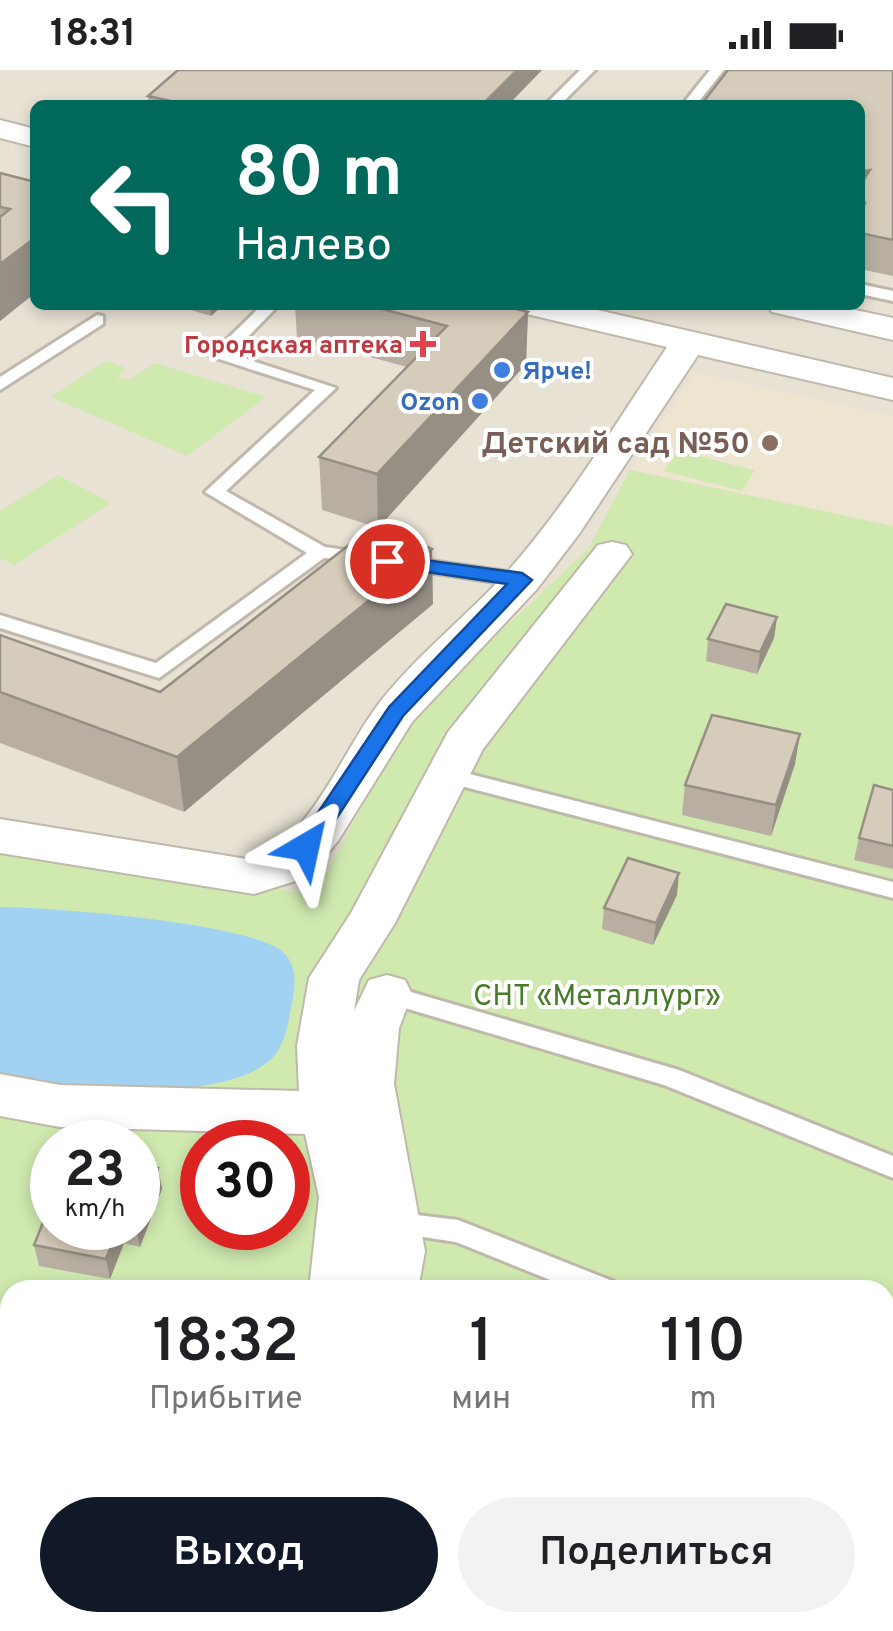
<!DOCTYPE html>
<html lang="ru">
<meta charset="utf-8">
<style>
:root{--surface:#fff;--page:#f2f2f2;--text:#202124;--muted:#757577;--accent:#111827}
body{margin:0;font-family:Overpass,sans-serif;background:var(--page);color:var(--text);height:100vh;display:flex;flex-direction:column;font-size:38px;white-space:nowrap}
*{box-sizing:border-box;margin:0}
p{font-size:32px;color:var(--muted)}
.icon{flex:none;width:55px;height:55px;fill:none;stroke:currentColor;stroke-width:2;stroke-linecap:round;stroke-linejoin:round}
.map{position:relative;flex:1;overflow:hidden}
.panel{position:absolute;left:0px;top:1210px;width:895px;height:352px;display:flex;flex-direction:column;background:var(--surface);border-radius:30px 30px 0 0;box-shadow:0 5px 15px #0003}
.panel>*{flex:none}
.hud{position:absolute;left:30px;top:30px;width:835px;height:210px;border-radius:15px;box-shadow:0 5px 15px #0003;background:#00695c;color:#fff;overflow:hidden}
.speed{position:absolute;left:30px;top:1050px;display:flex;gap:20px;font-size:50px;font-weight:700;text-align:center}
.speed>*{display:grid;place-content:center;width:130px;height:130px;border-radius:50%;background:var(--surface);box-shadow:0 5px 15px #0003;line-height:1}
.speed small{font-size:25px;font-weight:400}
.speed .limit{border:15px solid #d22;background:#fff;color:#111}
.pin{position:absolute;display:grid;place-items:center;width:85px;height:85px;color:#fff;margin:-42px;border:5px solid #fff;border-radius:50%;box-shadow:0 2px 10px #0007}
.me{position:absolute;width:110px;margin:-55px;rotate:36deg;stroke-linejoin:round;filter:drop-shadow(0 0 8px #0008)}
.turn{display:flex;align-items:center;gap:35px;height:210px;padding:0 40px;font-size:45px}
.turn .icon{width:130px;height:130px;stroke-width:2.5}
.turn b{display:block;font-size:70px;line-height:85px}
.eta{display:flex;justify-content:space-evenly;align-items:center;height:170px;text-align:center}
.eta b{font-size:60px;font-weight:600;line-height:70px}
.action{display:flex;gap:20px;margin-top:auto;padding:20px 40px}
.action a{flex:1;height:115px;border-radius:60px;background:var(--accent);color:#fff;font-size:40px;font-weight:600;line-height:115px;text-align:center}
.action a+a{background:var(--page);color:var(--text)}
.status{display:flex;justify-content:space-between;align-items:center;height:70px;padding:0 50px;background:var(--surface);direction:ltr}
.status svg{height:28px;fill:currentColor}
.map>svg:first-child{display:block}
</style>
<div class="status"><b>18:31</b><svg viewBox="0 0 49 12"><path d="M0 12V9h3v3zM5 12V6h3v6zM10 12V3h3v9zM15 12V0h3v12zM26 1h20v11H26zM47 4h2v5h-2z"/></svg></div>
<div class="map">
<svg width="893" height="1561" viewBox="0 0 893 1561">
<rect width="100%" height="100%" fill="#f4f0e7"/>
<path fill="#e8e2d5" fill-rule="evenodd" d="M0 0H893V542L409 648 316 826 0 777ZM35 35H860V235H35Z"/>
<path fill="#eee5d1" d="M695 302 893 346V456L630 400Z"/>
<g fill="#cfe9af" fill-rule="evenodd">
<path d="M106 291 126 298 117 308 130 309 155 293 266 327 187 386 51 327Z"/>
<path d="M678 381 754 400H755L742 421 664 401Z"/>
<path d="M630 400 893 456V1561H0V777L315 825 409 648 588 479ZM52 1072H138V1158H52ZM202 1072H288V1158H202ZM10 1220H885V1552H10Z"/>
<path d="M58 405 111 433 14 495 0 488V441Z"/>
</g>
<path fill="#a2d2f2" d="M0 837C48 837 252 853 283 882 299 898 295 918 291 938 288 953 286 969 277 982 239 1037 62 1020 0 1014Z"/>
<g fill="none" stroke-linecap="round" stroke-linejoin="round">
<g stroke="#c0b8aa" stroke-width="6">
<g id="service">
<path d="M580 0H595L560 35H545Z"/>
<path d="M710 0H724L696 35H682Z"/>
<path d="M860 214 893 221V231L860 224Z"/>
<path d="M262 235H279L231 284 336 318 226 421 325 477 372 484 375 488 372 492 324 488 159 608 0 558V545L156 593 307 483 205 422 315 320 210 286Z"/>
<path d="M97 245 103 246V254L0 320V307Z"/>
<path d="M402 487 522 504 532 510 522 516 395 497 392 493Z"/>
<path d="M446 698 893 812V828L438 710 435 705 438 700Z"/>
<path d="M387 915 679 1000 893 1086V1108L664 1015 378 930 375 924 378 918Z"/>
<path d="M392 1142 458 1150 615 1212 619 1220H575L456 1172 383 1161 379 1153 383 1145Z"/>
<path d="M885 1319 893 1322V1348L885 1345Z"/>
</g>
</g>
<g stroke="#c0b8aa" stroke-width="4">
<g id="minor">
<path d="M0 50 35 59V77L0 68Z"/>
<path d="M513 235H576L893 308V330L698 285 579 464 537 519 412 652 338 771 308 807 254 824 0 783V749L253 790C309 772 344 678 380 632 417 585 467 546 508 501 568 433 616 353 667 277L518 242Z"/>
<path d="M767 235H832L893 248V270L772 242Z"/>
<path d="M612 472 626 475 632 484 483 679 395 853 359 910 354 941 369 910 387 905 405 910 412 924 399 958 394 1014 425 1181 418 1220H309L319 1127 305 1064 60 1057 0 1046V1004L60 1015 299 1021 297 976 309 908 351 843 448 662 598 475Z"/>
<path d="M102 1552H170L167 1561H98Z"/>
<path d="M329 1552H395L397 1561H331Z"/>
</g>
</g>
<use href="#service" fill="#fff" fill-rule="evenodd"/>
<use href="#minor" fill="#fff" fill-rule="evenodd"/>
</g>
<g fill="#b8afa2">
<path d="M542 0 508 35H149L148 26Z"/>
<path d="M893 0V206L860 199V35Z"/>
<path d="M0 103 35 112V223L0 251Z"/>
<path d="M174 235H223L211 246Z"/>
<path d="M295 235H502L528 242 526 294 380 456 433 534 184 742 0 673V565L160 622 373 456 322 440 319 387 407 297 297 267Z"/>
<path d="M777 547 774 568 757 604 706 591 708 569Z"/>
<path d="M795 694 771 766 682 745 685 715Z"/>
<path d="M893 720V799L854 790 859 768Z"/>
<path d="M677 825 653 875 602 859 604 838Z"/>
<path d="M158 1098 162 1119 140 1177 124 1173 110 1209 39 1196 34 1175 52 1158H138Z"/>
</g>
<g fill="#968f84">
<path d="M517 0H542L508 35H482Z"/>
<path d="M870 100 860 132V102Z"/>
<path d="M35 168V223L0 251V194Z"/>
<path d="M210 235H223L211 246Z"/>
<path d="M528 242 526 294 378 458 377 404Z"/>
<path d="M432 479 433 534 184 742 177 687Z"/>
<path d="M777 547 774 568 757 604 760 582Z"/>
<path d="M800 664 795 694 771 766 776 735Z"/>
<path d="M679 803 677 825 653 875 656 853Z"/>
<path d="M158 1098 162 1119 140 1177 136 1158H138V1151Z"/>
<path d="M118 1158H121L124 1173 110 1209 106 1189Z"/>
</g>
<g fill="#d6ccbc" stroke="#968f84" stroke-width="2.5">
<path d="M178 0H517L482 35H189L148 26Z"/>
<path d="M728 0H893V170L860 163V142L865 133 860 132V115L870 100 860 102V35H701Z"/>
<path d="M0 103 35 112V168L0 194V147L10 139 0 137Z"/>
<path d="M367 235H502L528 242 377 404 319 387 447 256Z"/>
<path d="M376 454 432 479 177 687 0 622V565L160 622Z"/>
<path d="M726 534 777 547 760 582 708 569Z"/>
<path d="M712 645 800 664 776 735 685 715Z"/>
<path d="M874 715 893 720V776L859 768Z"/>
<path d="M628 788 679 803 656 853 604 838Z"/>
<path d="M138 1094 158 1098 138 1151Z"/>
<path d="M52 1130V1158H118L106 1189 34 1175Z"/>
<path d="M608 1552H683L682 1561H607Z"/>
</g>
<path fill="#1a73e8" stroke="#114b97" stroke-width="2.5" d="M387 485 522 503 532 510 403 646 314 783 306 785 295 777 389 637 507 514 380 495V487Z"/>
<path fill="#e0444e" stroke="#fff" stroke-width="4" d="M418 259h10v10h10v10h-10v10h-10v-10h-10v-10h10z"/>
<g fill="#3f7fe0" stroke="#fff" stroke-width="4">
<circle cx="502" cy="300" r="10"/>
<circle cx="480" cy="331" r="10"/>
</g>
<circle fill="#8d6e63" stroke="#fff" stroke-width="4" cx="770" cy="373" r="10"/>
<g text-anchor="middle" stroke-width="8" stroke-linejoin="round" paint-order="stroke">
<g font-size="25" font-weight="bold" fill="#be3a42" stroke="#fff" text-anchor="end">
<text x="403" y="283">Городская аптека</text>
</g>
<g font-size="25" font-weight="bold" fill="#366cbe" stroke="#fff" text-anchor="start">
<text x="522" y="309">Ярче!</text>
<text x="460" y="340" text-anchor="end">Ozon</text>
</g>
<g font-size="30" font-weight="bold" fill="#785e54" stroke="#fff" text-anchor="end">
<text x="750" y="383">Детский сад №50</text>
</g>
<g font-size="30" fill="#477b27" stroke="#fff">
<text x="597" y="935">СНТ «Металлург»</text>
</g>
</g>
</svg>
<div class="speed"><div>23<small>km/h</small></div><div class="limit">30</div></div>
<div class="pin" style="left:387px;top:491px;background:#d93025"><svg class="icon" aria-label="arrive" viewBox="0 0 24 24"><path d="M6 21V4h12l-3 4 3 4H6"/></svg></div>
<svg class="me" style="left:306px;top:777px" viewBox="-20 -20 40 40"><path d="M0-17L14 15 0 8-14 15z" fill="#1a73e8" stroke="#fff" stroke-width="4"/></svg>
<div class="hud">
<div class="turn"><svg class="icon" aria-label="left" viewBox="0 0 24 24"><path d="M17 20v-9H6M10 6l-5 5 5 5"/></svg><div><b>80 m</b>Налево</div></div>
</div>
<section class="panel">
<div class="eta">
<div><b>18:32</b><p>Прибытие</p></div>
<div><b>1</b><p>мин</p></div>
<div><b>110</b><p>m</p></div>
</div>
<div class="action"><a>Выход</a><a>Поделиться</a></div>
</section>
</div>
